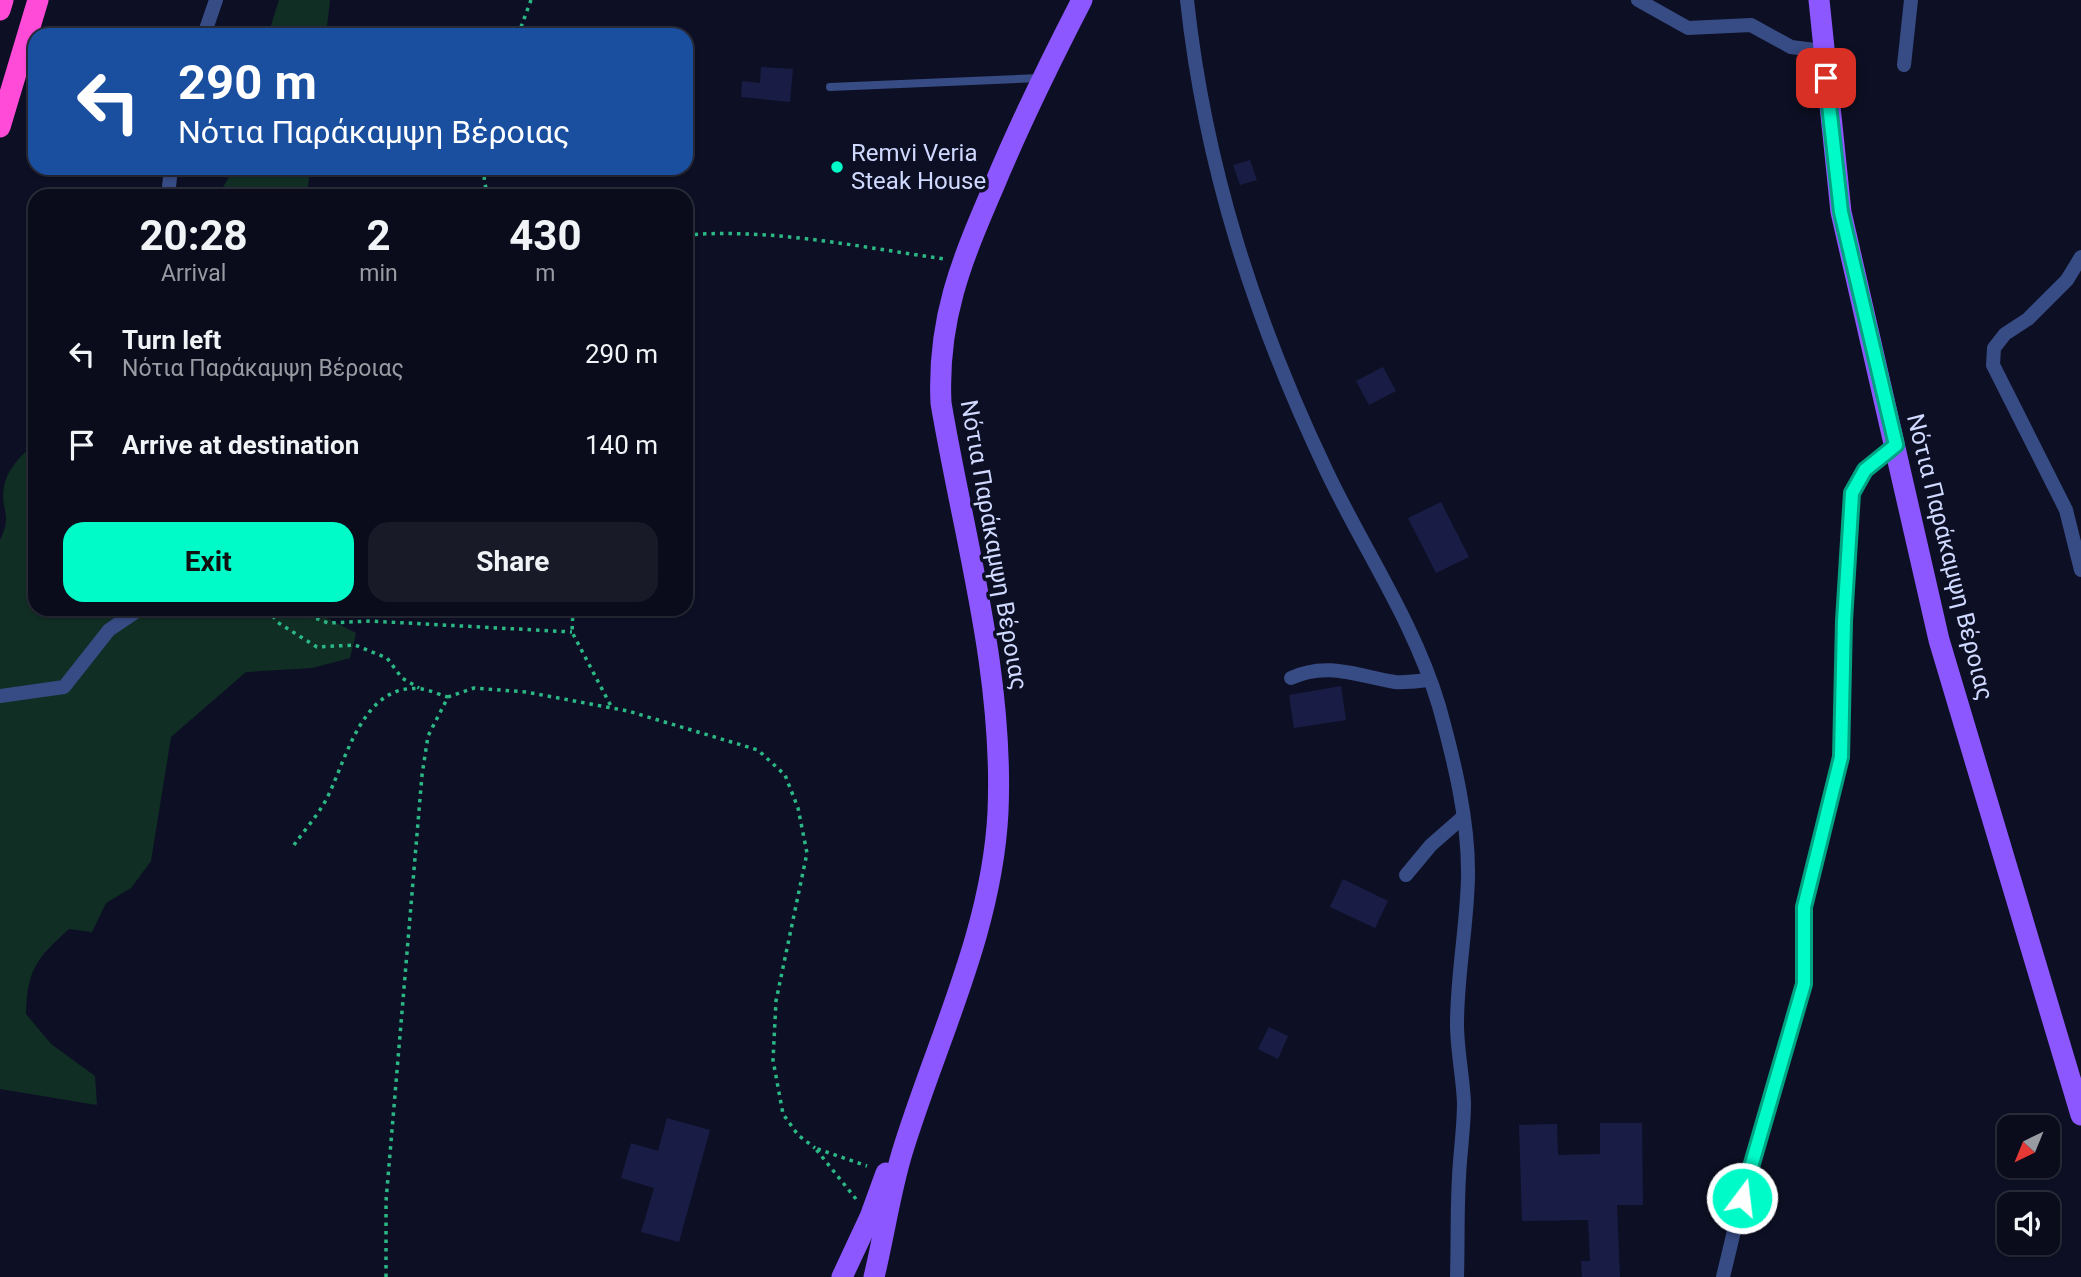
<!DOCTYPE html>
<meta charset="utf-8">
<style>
:root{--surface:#0a0c1b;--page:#181a28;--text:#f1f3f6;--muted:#999ba3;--line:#2a2c3a;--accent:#00fbc8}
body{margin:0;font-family:Roboto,sans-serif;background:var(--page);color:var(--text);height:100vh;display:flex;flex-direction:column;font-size:26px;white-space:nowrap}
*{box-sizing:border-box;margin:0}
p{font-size:23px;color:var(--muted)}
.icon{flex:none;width:38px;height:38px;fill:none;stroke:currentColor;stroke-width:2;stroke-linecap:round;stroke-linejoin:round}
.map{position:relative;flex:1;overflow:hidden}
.side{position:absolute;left:28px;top:189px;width:665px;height:427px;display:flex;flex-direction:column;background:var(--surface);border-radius:21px;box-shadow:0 2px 5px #0004,0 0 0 2px var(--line)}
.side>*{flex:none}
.guide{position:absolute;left:28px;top:28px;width:665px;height:147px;border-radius:21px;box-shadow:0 2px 5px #0004,0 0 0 2px var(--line);background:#1a4fa0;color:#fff;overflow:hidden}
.needle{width:46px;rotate:223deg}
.buttons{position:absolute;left:1997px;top:1115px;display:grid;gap:14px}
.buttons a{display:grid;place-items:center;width:63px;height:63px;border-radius:14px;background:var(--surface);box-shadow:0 2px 5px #0004,0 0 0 2px var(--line);font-size:35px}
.pin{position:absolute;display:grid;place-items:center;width:60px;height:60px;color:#fff;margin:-30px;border-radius:14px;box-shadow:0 4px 10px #0006}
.me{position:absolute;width:77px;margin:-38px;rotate:15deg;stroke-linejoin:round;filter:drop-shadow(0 0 5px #0008)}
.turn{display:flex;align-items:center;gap:24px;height:147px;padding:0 35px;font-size:32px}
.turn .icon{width:91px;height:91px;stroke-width:2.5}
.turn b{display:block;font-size:49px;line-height:60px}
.eta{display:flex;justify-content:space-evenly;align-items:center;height:119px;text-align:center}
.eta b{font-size:42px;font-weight:700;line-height:49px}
.action{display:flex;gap:14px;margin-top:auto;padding:14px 35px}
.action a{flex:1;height:80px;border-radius:21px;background:var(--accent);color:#111;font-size:28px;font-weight:700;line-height:80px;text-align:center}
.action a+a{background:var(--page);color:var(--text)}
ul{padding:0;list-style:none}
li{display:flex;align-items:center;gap:21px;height:91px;padding:0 35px}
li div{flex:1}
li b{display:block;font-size:26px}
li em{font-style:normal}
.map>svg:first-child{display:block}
</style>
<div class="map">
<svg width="2081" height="1277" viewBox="0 0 2081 1277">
<rect width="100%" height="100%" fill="#0d1024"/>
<g fill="#102e24">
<path d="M279 0H330L326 35H268Z"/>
<path d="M234 168H310L307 196H218Z"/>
<path d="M35 444V609H309L356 633 350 658 312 668 246 672 171 737 151 861 131 888 106 903 92 932 69 929C37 958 27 969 26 1014L51 1044 95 1076 97 1105 0 1089V540C13 514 0 510 4 487 7 469 21 455 35 444Z"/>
</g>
<g fill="#191d45">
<path d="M761 67 793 69 790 102 741 97 742 81 760 83Z"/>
<path d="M1250 160 1257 180 1240 185 1233 165Z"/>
<path d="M1383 367 1396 391 1369 405 1356 381Z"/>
<path d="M1441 502 1469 557 1436 573 1408 518Z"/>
<path d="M1341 686 1346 720 1294 728 1289 695Z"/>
<path d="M1343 879 1388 901 1375 928 1330 907Z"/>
<path d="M1269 1027 1288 1036 1278 1059 1258 1049Z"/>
<path d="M667 1118 710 1130 679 1242 641 1232 654 1188 621 1178 631 1143 658 1151Z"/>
<path d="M1600 1123H1642L1643 1205H1617L1620 1277H1582L1581 1261H1590L1588 1220 1522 1221 1519 1125 1557 1124 1558 1155 1600 1154Z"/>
</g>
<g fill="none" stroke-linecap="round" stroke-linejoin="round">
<g stroke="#2bb885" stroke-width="3.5" stroke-dasharray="3.5 5" stroke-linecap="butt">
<path d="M518 35 531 0"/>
<path d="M485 168 484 182 489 196"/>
<path d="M686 235C772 228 859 247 945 259"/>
<path d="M268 609 277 622 317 647 355 645 387 658 402 678 419 688"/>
<path d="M305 609V614L328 623 370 621 572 632"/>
<path d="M573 609 572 632 612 708"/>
<path d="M294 845C304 831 317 816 326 800 346 762 362 681 422 689 430 690 440 695 448 697"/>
<path d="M856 1199 815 1148 867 1166"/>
<path d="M386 1277V1201L422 775 428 736 448 697 474 688 526 692 628 711 758 750 785 775 798 808 807 853 776 1001 773 1060 783 1114 798 1135 815 1148"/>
</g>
<path stroke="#374b84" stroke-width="8" d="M830 87 1039 78"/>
<g stroke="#374b84" stroke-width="14">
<path d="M1187 0C1205 167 1255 321 1327 472 1364 550 1414 622 1439 706 1454 760 1469 821 1468 877 1467 926 1457 975 1457 1024 1457 1050 1463 1077 1464 1103 1464 1128 1460 1153 1459 1177 1457 1210 1458 1244 1457 1277"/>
<path d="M1638 0 1688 28 1751 25 1791 47 1823 51"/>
<path d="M204 35 216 0"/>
<path d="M1904 65 1911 0"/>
<path d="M168 196 171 168"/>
<path d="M2081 257 2067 280 2028 319 2005 334 1994 348 1993 365 2066 510 2081 570"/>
<path d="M1291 678C1327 661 1358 676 1395 682 1406 683 1418 681 1429 680"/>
<path d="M0 696 64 687 109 630 140 609"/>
<path d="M1406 875 1431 845 1463 817"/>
<path d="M1723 1277 1747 1177 1804 984 1803 907 1841 757 1844 621 1852 493 1865 470 1896 445"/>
</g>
<g stroke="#8d57ff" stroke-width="21">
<path d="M1819 0 1841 212 1939 640 2081 1115"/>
<path d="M842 1277 870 1217 886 1173"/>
<path d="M874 1277C884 1236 890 1193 902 1153 937 1039 992 932 998 812 1004 672 964 539 941 403 937 320 961 262 993 188 1020 123 1050 62 1082 0"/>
</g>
<g stroke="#ff4bd8" stroke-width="21">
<path d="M0 10 3 0"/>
<path d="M0 127 38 0"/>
</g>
</g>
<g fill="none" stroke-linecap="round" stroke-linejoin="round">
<g stroke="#00a382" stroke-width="18">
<path id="route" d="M1742 1198 1804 984V907L1841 757 1844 621 1852 493 1865 470 1896 445 1841 212 1826 78"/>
</g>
<use href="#route" stroke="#00fbc8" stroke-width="12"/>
</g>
<circle fill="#00fbc8" stroke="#0d1024" stroke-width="2.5" cx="837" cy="167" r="7"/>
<g text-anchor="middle" stroke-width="7" stroke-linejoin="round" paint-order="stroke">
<g font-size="24" fill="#d0d9ff" stroke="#0d1024" text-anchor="start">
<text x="851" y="161">Remvi Veria<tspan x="851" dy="28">Steak House</tspan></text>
</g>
<g font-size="24" fill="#d0d9ff" stroke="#0d1024">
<text transform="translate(994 545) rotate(80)" y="8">Νότια Παράκαμψη Βέροιας</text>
<text transform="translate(1950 557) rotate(76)" y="8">Νότια Παράκαμψη Βέροιας</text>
</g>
</g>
</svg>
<div class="buttons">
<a><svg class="needle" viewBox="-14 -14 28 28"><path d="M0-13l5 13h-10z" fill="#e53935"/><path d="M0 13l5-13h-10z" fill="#999ba3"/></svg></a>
<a><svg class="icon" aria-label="sound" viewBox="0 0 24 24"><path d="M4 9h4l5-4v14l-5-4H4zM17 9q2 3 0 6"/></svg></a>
</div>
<div class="pin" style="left:1826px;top:78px;background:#d93025"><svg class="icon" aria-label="arrive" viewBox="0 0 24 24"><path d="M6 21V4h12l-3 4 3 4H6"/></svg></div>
<svg class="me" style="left:1742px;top:1198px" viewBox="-20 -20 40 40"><circle r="17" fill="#00fbc8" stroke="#fff" stroke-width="3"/><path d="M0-11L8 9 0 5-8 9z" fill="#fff"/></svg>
<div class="guide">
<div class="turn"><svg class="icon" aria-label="left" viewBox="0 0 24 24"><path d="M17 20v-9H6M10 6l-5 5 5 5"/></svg><div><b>290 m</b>Νότια Παράκαμψη Βέροιας</div></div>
</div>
<section class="side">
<div class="eta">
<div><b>20:28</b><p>Arrival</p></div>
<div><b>2</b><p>min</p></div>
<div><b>430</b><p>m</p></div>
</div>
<ul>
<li><svg class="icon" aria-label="left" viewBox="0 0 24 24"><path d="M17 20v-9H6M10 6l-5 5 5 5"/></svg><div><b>Turn left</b><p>Νότια Παράκαμψη Βέροιας</p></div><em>290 m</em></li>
<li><svg class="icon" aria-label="arrive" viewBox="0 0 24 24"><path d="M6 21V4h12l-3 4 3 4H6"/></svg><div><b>Arrive at destination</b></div><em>140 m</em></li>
</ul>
<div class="action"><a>Exit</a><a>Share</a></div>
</section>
</div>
